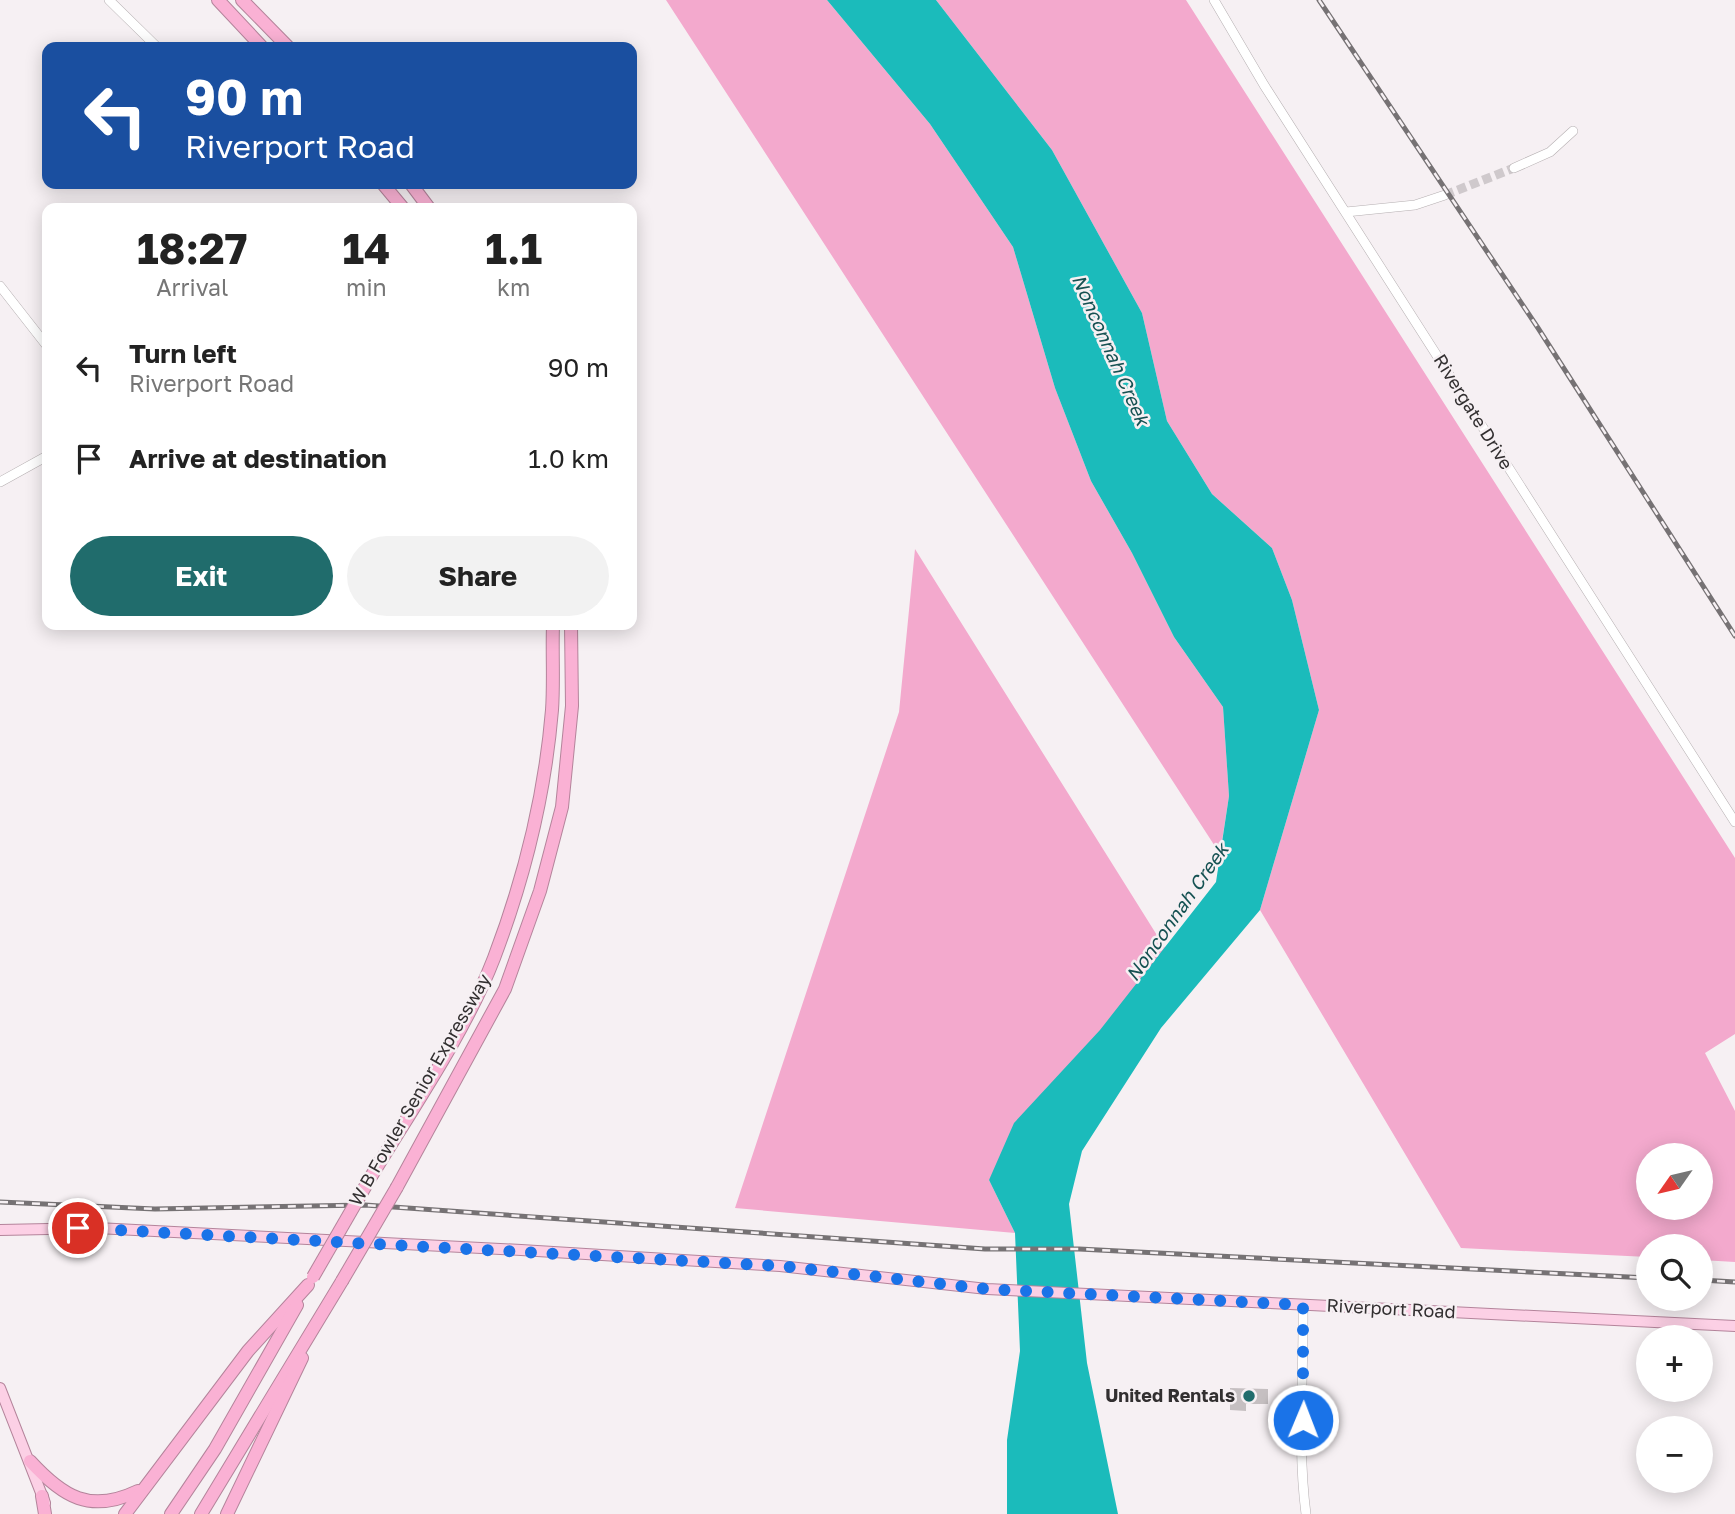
<!DOCTYPE html>
<meta charset="utf-8">
<style>
:root{--surface:#fff;--page:#f2f2f2;--text:#222;--muted:#767676;--accent:#206c6c}
body{margin:0;font-family:"Golos Text",sans-serif;background:var(--page);color:var(--text);height:100vh;display:flex;flex-direction:column;font-size:26px;white-space:nowrap}
*{box-sizing:border-box;margin:0}
p{font-size:23px;color:var(--muted)}
.icon{flex:none;width:38px;height:38px;fill:none;stroke:currentColor;stroke-width:2;stroke-linecap:round;stroke-linejoin:round}
.map{position:relative;flex:1;overflow:hidden}
.details{position:absolute;left:42px;top:203px;width:595px;height:427px;display:flex;flex-direction:column;background:var(--surface);border-radius:14px;box-shadow:0 4px 18px #0003}
.details>*{flex:none}
.hud{position:absolute;left:42px;top:42px;width:595px;height:147px;border-radius:14px;box-shadow:0 4px 18px #0003;background:#1a4fa0;color:#fff;overflow:hidden}
.needle{width:46px;rotate:236deg}
.fabs{position:absolute;left:1636px;top:1143px;display:grid;gap:14px}
.fabs a{display:grid;place-items:center;width:77px;height:77px;border-radius:50%;background:var(--surface);box-shadow:0 4px 18px #0003;font-size:35px}
.pin{position:absolute;display:grid;place-items:center;width:60px;height:60px;color:#fff;margin:-30px;border:4px solid #fff;border-radius:50%;box-shadow:0 2px 7px #0007}
.me{position:absolute;width:77px;margin:-38px;rotate:1deg;stroke-linejoin:round;filter:drop-shadow(0 0 5px #0008)}
.turn{display:flex;align-items:center;gap:24px;height:147px;padding:0 28px;font-size:32px}
.turn .icon{width:91px;height:91px;stroke-width:2.5}
.turn b{display:block;font-size:49px;line-height:60px}
.eta{display:flex;justify-content:space-evenly;align-items:center;height:119px;text-align:center}
.eta b{font-size:42px;font-weight:700;line-height:49px}
.cta{display:flex;gap:14px;margin-top:auto;padding:14px 28px}
.cta a{flex:1;height:80px;border-radius:42px;background:var(--accent);color:#fff;font-size:28px;font-weight:700;line-height:80px;text-align:center}
.cta a+a{background:var(--page);color:var(--text)}
ul{padding:0;list-style:none}
li{display:flex;align-items:center;gap:21px;height:91px;padding:0 28px}
li div{flex:1}
li b{display:block;font-size:26px}
li em{font-style:normal}
.map>svg:first-child{display:block}
</style>
<div class="map">
<svg width="1735" height="1514" viewBox="0 0 1735 1514">
<rect width="100%" height="100%" fill="#f6f0f3"/>
<g fill="#f3a9cd" fill-rule="evenodd">
<path d="M666 0H827L930 124 1013 247 1055 388 1091 481 1132 553 1174 637 1223 707 1229 796 1220 854Z"/>
<path d="M936 0H1186L1735 858V1034L1705 1053 1735 1111V1262L1701 1260V1246H1648V1257L1461 1248 1260 910 1319 710 1292 600 1272 548 1212 494 1167 421 1142 313 1052 150ZM1648 1155H1701V1208H1648Z"/>
<path d="M915 549 1165 948 989 1180 1015 1233 735 1208 899 712Z"/>
</g>
<path fill="#1bbbbb" d="M827 0H936L1052 150 1142 313 1167 421 1212 494 1272 548 1292 600 1319 710 1260 910 1161 1028 1082 1151 1069 1204 1087 1363 1118 1514H1007V1440L1020 1351 1015 1233 989 1180 1014 1123 1100 1030 1216 882 1229 796 1223 707 1174 637 1132 553 1091 481 1055 388 1013 247 930 124Z"/>
<path fill="#c5bfc1" d="M1230 1388 1268 1389V1404H1246V1411L1230 1410Z"/>
<g fill="none" stroke-linecap="round" stroke-linejoin="round">
<path stroke="#cfc9cc" stroke-width="9" stroke-dasharray="9 4.5" stroke-linecap="butt" d="M1445 195 1514 168"/>
<g stroke="#b5afb1" stroke-width="10">
<g id="minor">
<path d="M109 0 157 47"/>
<path d="M1214 0 1264 85 1735 822"/>
<path d="M1514 168 1550 152 1573 131"/>
<path d="M1346 212 1415 205 1445 195"/>
<path d="M0 286 47 346"/>
<path d="M0 482 47 456"/>
<path d="M1303 1305C1304 1374 1297 1445 1306 1514"/>
</g>
</g>
<g stroke="#b4849b" stroke-width="12">
<g id="major">
<path d="M0 1230 97 1228 521 1250 780 1266 987 1289 1735 1326"/>
<path d="M0 1388 45 1503"/>
</g>
</g>
<g stroke="#b4849b" stroke-width="14">
<g id="highway">
<path d="M218 0 262 47"/>
<path d="M242 0 288 47"/>
<path d="M383 184 403 208"/>
<path d="M411 184 429 208"/>
<path d="M369 1180C410 1112 466 1031 494 958 524 879 545 794 552 710 554 682 552 653 553 625"/>
<path d="M397 1187 505 989 540 891 562 807 572 706 571 625"/>
<path d="M30 1461C63 1497 90 1514 138 1491"/>
<path d="M42 1496 45 1514"/>
<path d="M125 1514 248 1351 308 1285"/>
<path d="M171 1514 215 1449 297 1305"/>
<path d="M201 1514 342 1281"/>
<path d="M227 1514 302 1358"/>
</g>
</g>
<use href="#minor" stroke="#fff" stroke-width="9"/>
<use href="#major" stroke="#fcd0e5" stroke-width="10"/>
<use href="#highway" stroke="#fab1d4" stroke-width="12"/>
<g stroke="#767274" stroke-width="5">
<g id="rail">
<path d="M1319 0 1538 328 1735 636"/>
<path d="M0 1202 155 1209 365 1205 985 1249H1079L1648 1278"/>
<path d="M1701 1280 1735 1282"/>
</g>
</g>
<use href="#rail" stroke="#f6f0f3" stroke-width="2.5" stroke-dasharray="8" stroke-linecap="butt"/>
<g stroke="#b4849b" stroke-width="14" stroke-linecap="butt">
<g id="highway-bridge">
<path d="M313 1277 369 1180"/>
<path d="M342 1281 397 1187"/>
</g>
</g>
<use href="#highway-bridge" stroke="#fab1d4" stroke-width="12"/>
</g>
<g fill="none" stroke-linecap="round" stroke-linejoin="round">
<path stroke="#1a73e8" stroke-width="12" stroke-dasharray="0 21.6" d="M78 1228 780 1266 987 1289 1303 1305V1420"/>
</g>
<circle fill="#206c6c" stroke="#f6f0f3" stroke-width="2.5" cx="1249" cy="1396" r="7"/>
<g text-anchor="middle" stroke-width="5" stroke-linejoin="round" paint-order="stroke">
<g font-size="18" fill="#322f30" stroke="#f6f0f3">
<text transform="translate(1473 412) rotate(58)" y="6">Rivergate Drive</text>
<text transform="translate(420 1090) rotate(-60)" y="6">W B Fowler Senior Expressway</text>
<text transform="translate(1391 1309) rotate(3)" y="6">Riverport Road</text>
</g>
<g font-size="18" font-weight="bold" fill="#322f30" stroke="#f6f0f3" text-anchor="end">
<text x="1235" y="1402">United Rentals</text>
</g>
<g font-size="19" font-style="italic" fill="#155152" stroke="#f6f0f3">
<text transform="translate(1111 350) rotate(66)" y="7">Nonconnah Creek</text>
<text transform="translate(1177 912) rotate(-55)" y="7">Nonconnah Creek</text>
</g>
</g>
</svg>
<div class="fabs">
<a><svg class="needle" viewBox="-14 -14 28 28"><path d="M0-13l5 13h-10z" fill="#e53935"/><path d="M0 13l5-13h-10z" fill="#767676"/></svg></a>
<a><svg class="icon" aria-label="search" viewBox="0 0 24 24"><circle cx="10" cy="10" r="6"/><path d="M15 15l6 6"/></svg></a>
<a>+</a>
<a>−</a>
</div>
<div class="pin" style="left:78px;top:1228px;background:#d93025"><svg class="icon" aria-label="arrive" viewBox="0 0 24 24"><path d="M6 21V4h12l-3 4 3 4H6"/></svg></div>
<svg class="me" style="left:1303px;top:1420px" viewBox="-20 -20 40 40"><circle r="17" fill="#1a73e8" stroke="#fff" stroke-width="3"/><path d="M0-11L8 9 0 5-8 9z" fill="#fff"/></svg>
<div class="hud">
<div class="turn"><svg class="icon" aria-label="left" viewBox="0 0 24 24"><path d="M17 20v-9H6M10 6l-5 5 5 5"/></svg><div><b>90 m</b>Riverport Road</div></div>
</div>
<section class="details">
<div class="eta">
<div><b>18:27</b><p>Arrival</p></div>
<div><b>14</b><p>min</p></div>
<div><b>1.1</b><p>km</p></div>
</div>
<ul>
<li><svg class="icon" aria-label="left" viewBox="0 0 24 24"><path d="M17 20v-9H6M10 6l-5 5 5 5"/></svg><div><b>Turn left</b><p>Riverport Road</p></div><em>90 m</em></li>
<li><svg class="icon" aria-label="arrive" viewBox="0 0 24 24"><path d="M6 21V4h12l-3 4 3 4H6"/></svg><div><b>Arrive at destination</b></div><em>1.0 km</em></li>
</ul>
<div class="cta"><a>Exit</a><a>Share</a></div>
</section>
</div>
